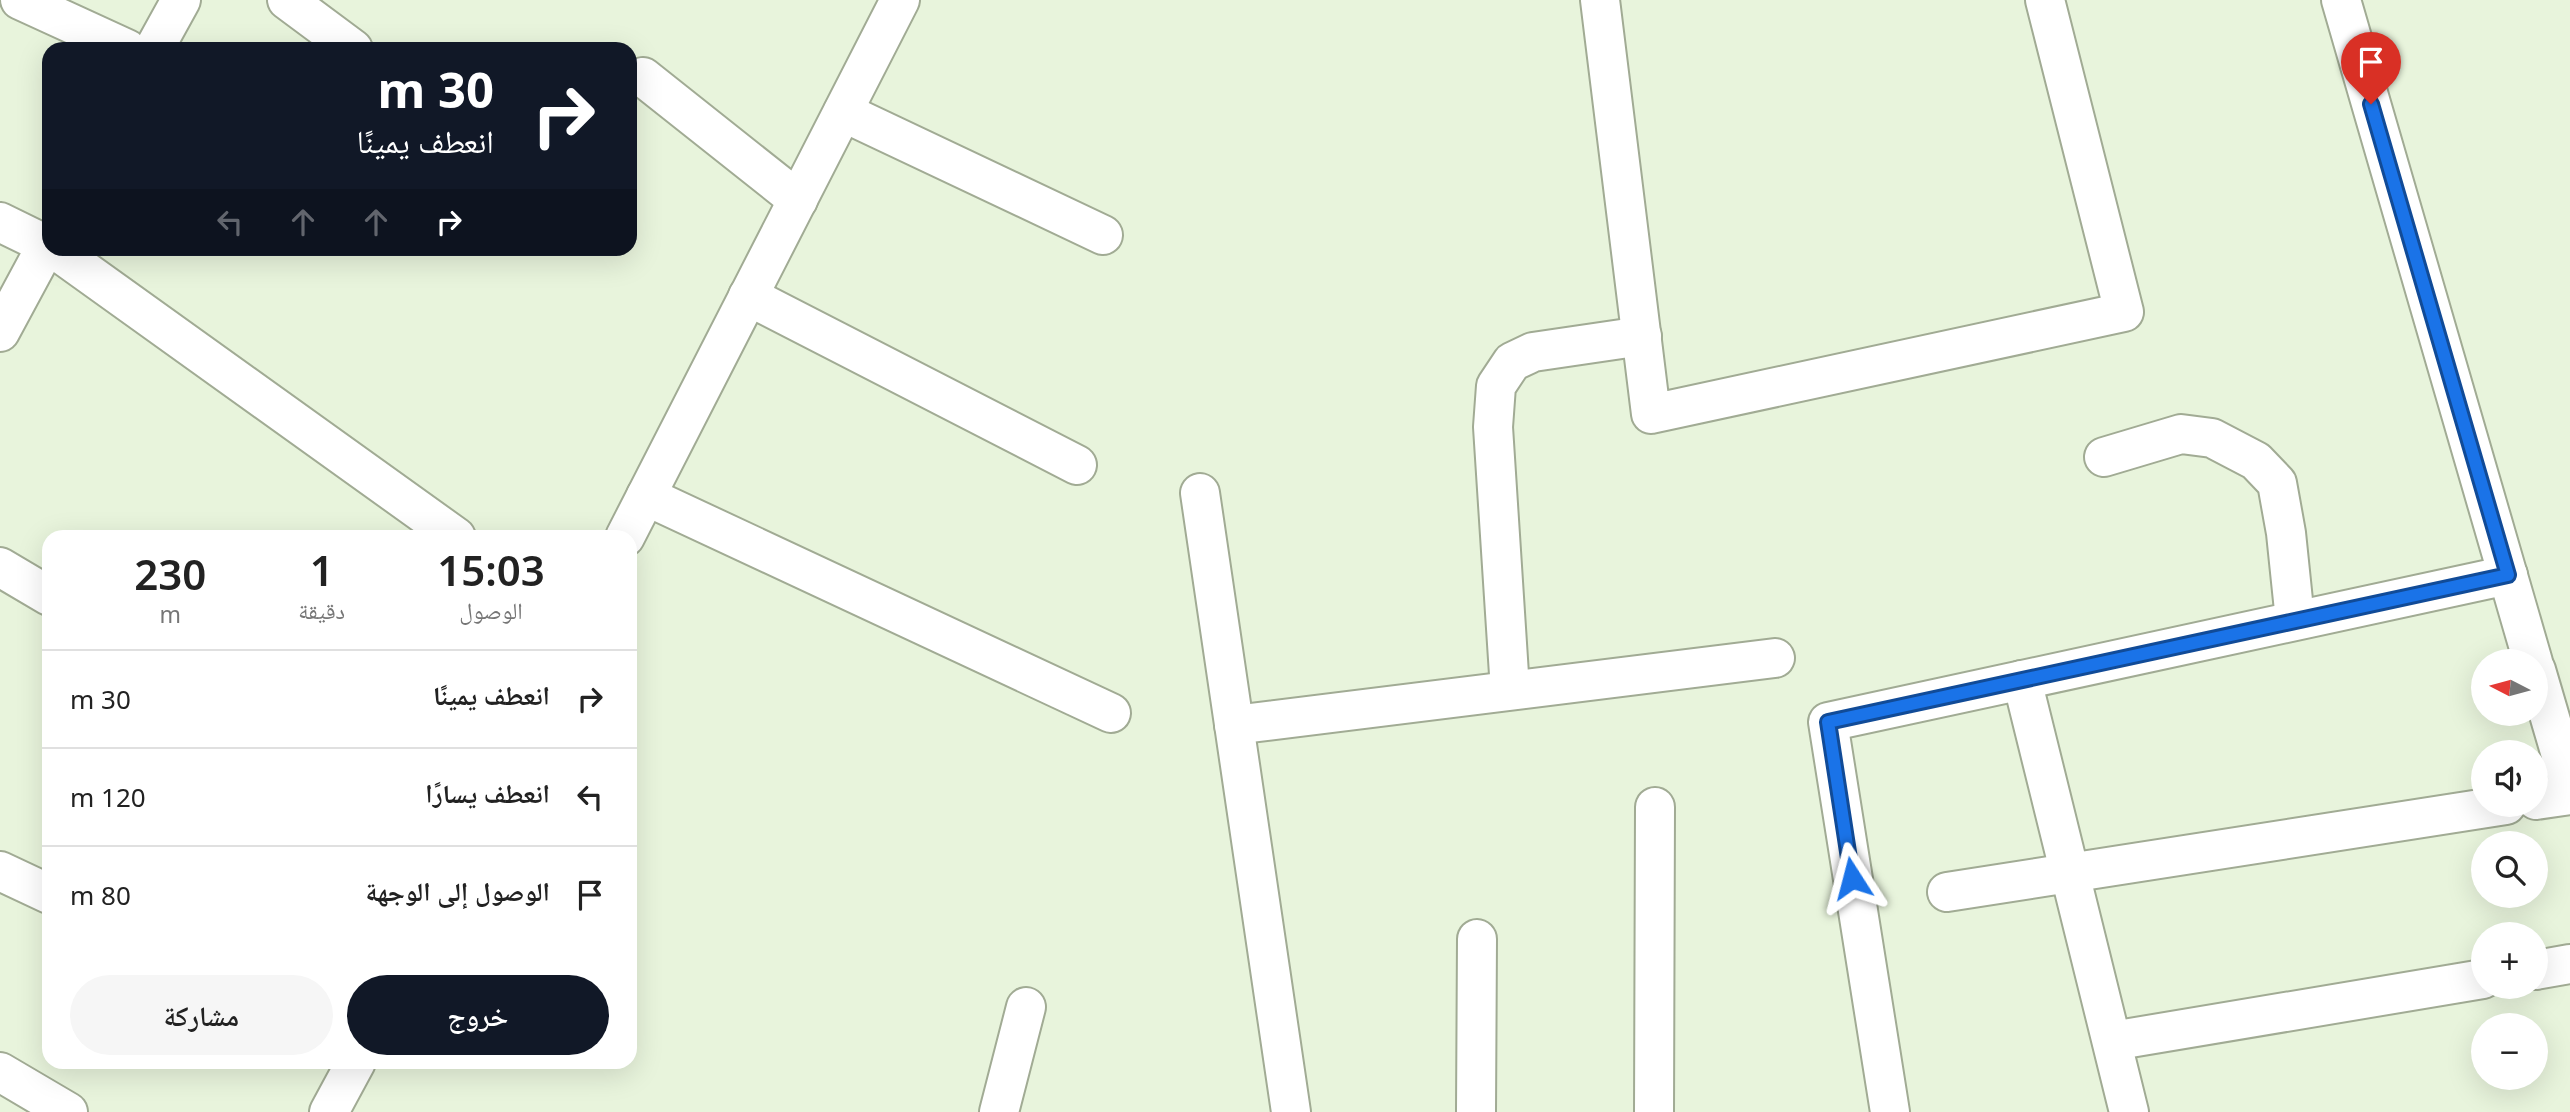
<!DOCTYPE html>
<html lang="ar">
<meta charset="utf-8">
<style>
:root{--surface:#fff;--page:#f6f6f6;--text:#222;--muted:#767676;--line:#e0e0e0;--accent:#111827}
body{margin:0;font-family:"Noto Sans","Noto Naskh Arabic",sans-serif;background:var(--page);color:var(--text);direction:rtl;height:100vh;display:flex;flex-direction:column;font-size:26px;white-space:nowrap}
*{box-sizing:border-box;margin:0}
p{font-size:23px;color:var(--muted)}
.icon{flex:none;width:38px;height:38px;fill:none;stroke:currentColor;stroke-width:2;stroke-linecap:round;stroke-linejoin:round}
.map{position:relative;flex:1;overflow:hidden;direction:ltr}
.side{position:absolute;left:42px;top:530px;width:595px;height:539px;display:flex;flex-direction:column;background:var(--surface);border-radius:21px;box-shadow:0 7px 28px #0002;direction:rtl}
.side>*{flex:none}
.top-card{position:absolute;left:42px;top:42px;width:595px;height:214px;border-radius:21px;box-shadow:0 7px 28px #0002;direction:rtl;background:#111827;color:#fff;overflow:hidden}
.needle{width:46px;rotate:276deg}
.fabs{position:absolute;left:2471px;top:649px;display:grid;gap:14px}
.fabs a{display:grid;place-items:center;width:77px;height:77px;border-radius:50%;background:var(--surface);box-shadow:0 7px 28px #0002;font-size:35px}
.pin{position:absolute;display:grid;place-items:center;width:60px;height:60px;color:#fff;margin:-72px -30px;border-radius:50% 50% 50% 0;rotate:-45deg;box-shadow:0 0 7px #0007}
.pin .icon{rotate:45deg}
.me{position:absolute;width:77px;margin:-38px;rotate:351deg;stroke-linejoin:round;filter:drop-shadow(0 0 5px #0008)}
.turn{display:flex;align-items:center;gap:24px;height:147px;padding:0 28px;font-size:32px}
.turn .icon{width:91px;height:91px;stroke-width:2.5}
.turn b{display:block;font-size:49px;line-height:60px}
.lanes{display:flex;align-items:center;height:66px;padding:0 28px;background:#0003;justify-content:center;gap:35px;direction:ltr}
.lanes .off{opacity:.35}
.eta{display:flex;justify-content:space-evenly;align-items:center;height:119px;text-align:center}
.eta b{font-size:42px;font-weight:600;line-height:49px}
.action{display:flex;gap:14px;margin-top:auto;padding:14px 28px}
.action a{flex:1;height:80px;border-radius:42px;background:var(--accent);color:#fff;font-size:28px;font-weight:600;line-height:80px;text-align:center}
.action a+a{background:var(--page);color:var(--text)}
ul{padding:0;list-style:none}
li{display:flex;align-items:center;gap:21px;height:98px;padding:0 28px;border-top:2px solid var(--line)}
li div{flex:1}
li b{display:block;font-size:26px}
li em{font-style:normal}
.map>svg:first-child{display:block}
</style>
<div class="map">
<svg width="2570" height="1112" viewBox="0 0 2570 1112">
<rect width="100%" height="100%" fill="#e8f4dc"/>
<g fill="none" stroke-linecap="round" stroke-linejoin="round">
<g stroke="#a1ab94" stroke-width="42">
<g id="minor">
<path d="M20 0 127 49"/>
<path d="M287 0 353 49"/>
<path d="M1600 0 1651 414 2124 312 2045 0"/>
<path d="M2341 0 2533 662"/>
<path d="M154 49 181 0"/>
<path d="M643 77 798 200"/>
<path d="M843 112 1103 235"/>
<path d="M0 222 49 246"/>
<path d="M53 248 456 537"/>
<path d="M748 296 1077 465"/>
<path d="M0 332 49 241"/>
<path d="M2104 457 2181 434 2212 438 2256 461 2277 483 2286 533 2295 620"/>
<path d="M1200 493 1291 1112"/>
<path d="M646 496 1111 713"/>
<path d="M625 537 900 0"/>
<path d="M0 567 49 596"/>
<path d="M2536 670 2570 786"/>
<path d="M2022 680 2129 1112"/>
<path d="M1510 690 1493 427 1496 386 1512 362 1533 352 1642 336"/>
<path d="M1234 725 1775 658"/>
<path d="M2536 800 2570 795"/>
<path d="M0 871 49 894"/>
<path d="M1947 892 2506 805"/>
<path d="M2536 970 2570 964"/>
<path d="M2112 1041 2483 979"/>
<path d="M0 1072 68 1112"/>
<path d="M329 1112 356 1062"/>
<path d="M999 1112 1026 1007"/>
<path d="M1476 1112 1477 939"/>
<path d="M1654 1112 1655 807"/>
<path d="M1890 1112 1828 722 2508 575"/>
</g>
</g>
<use href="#minor" stroke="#fff" stroke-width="38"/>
</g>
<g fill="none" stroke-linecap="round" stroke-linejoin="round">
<g stroke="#114b97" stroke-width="18">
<path id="route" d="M1852 878 1828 722 2508 575 2371 104"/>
</g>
<use href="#route" stroke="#1a73e8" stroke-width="12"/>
</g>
</svg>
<div class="fabs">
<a><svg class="needle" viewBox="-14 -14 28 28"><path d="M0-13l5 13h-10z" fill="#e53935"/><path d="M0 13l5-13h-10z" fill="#767676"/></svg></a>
<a><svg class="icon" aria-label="sound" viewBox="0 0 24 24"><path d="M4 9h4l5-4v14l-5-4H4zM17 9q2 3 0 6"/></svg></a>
<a><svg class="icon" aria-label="search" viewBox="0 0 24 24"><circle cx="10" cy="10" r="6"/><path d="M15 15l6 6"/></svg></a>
<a>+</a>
<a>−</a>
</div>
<div class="pin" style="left:2371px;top:104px;background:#d93025"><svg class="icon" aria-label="arrive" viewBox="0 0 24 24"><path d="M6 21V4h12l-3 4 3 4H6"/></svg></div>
<svg class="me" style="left:1852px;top:878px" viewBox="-20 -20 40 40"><path d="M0-17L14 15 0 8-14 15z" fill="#1a73e8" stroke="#fff" stroke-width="4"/></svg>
<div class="top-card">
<div class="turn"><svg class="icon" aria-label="right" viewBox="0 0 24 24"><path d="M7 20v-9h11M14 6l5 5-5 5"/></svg><div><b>30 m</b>انعطف يمينًا</div></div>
<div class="lanes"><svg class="icon off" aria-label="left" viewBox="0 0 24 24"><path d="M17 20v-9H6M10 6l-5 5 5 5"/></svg><svg class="icon off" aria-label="ahead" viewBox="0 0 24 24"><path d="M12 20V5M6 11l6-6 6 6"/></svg><svg class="icon off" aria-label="ahead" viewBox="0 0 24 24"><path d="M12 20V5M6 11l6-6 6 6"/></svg><svg class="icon" aria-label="right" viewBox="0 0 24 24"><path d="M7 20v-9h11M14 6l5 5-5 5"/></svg></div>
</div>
<section class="side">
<div class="eta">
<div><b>15:03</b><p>الوصول</p></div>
<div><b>1</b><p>دقيقة</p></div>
<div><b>230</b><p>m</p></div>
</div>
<ul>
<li><svg class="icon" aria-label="right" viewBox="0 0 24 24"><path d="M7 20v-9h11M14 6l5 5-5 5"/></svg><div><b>انعطف يمينًا</b></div><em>30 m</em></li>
<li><svg class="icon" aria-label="left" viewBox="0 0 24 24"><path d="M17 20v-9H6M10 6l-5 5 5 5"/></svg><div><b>انعطف يسارًا</b></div><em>120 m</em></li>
<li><svg class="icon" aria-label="arrive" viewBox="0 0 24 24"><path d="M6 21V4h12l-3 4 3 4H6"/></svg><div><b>الوصول إلى الوجهة</b></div><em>80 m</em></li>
</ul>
<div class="action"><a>خروج</a><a>مشاركة</a></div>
</section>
</div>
